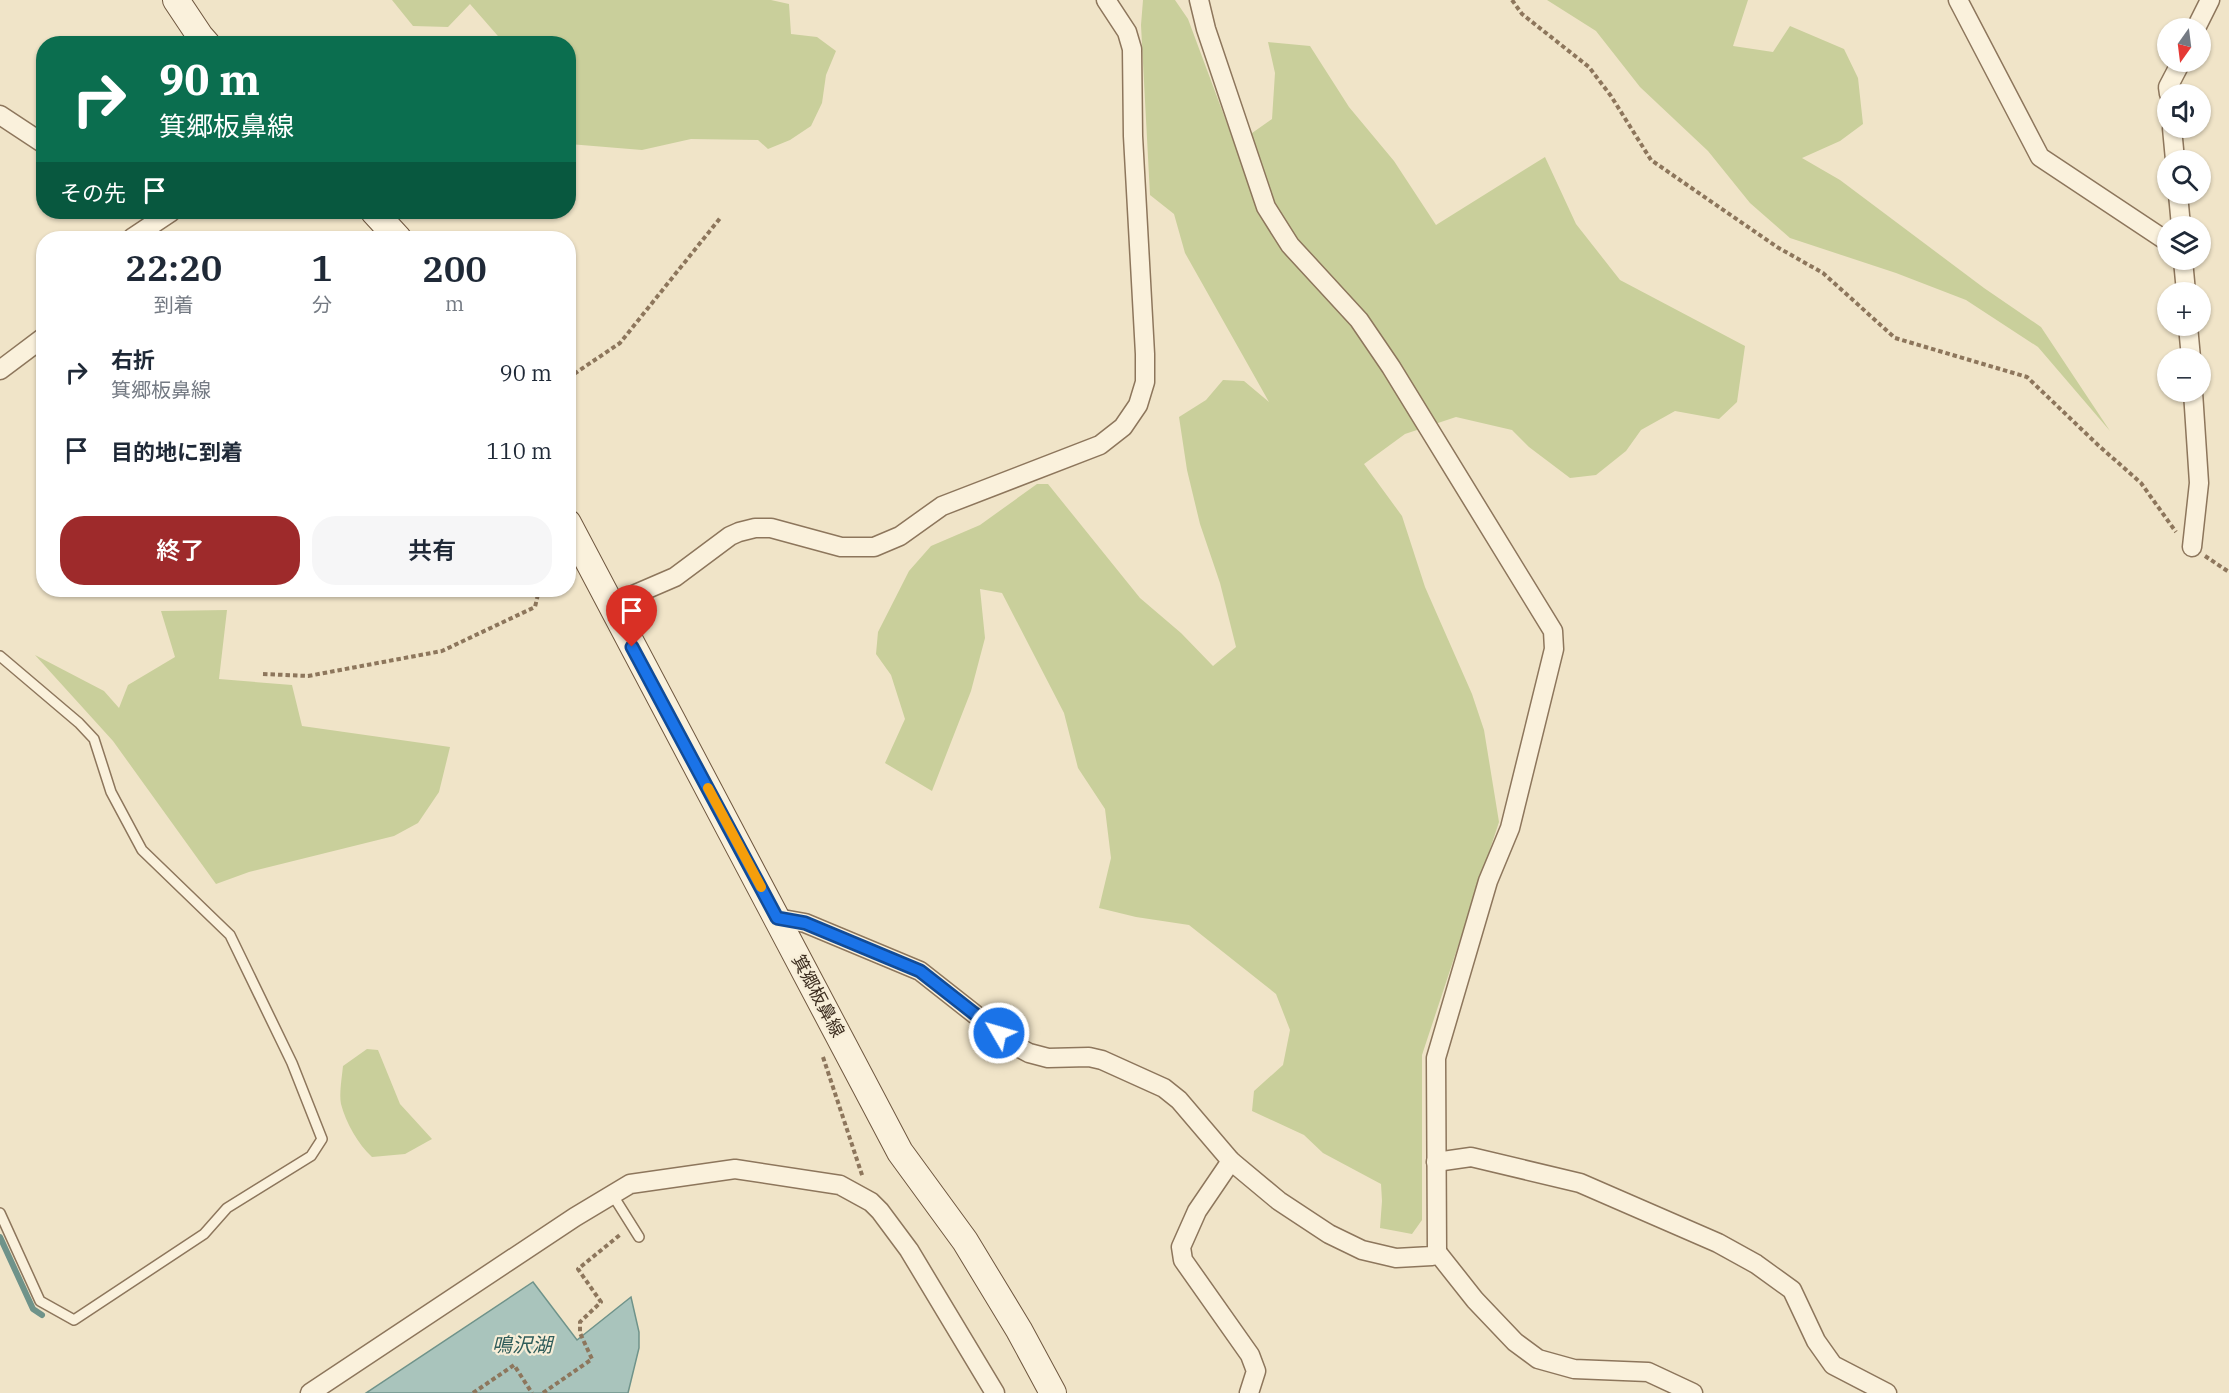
<!DOCTYPE html>
<html lang="ja">
<meta charset="utf-8">
<style>
:root{--surface:#fff;--page:#f6f6f7;--text:#1f2937;--muted:#747a83;--accent:#9e2a2b}
body{margin:0;font-family:"IBM Plex Serif","Noto Sans JP",serif;background:var(--page);color:var(--text);height:100vh;display:flex;flex-direction:column;font-size:22px;white-space:nowrap}
*{box-sizing:border-box;margin:0}
p{font-size:20px;color:var(--muted)}
.icon{flex:none;width:33px;height:33px;fill:none;stroke:currentColor;stroke-width:2;stroke-linecap:round;stroke-linejoin:round}
.map{position:relative;flex:1;overflow:hidden}
.sheet{position:absolute;left:36px;top:231px;width:540px;height:366px;display:flex;flex-direction:column;background:var(--surface);border-radius:24px;box-shadow:0 2px 4px #0004}
.sheet>*{flex:none}
.guide{position:absolute;left:36px;top:36px;width:540px;height:183px;border-radius:24px;box-shadow:0 2px 4px #0004;background:#0b6e4f;color:#fff;overflow:hidden}
.needle{width:39px;rotate:194deg}
.controls{position:absolute;left:2157px;top:18px;display:grid;gap:12px}
.controls a{display:grid;place-items:center;width:54px;height:54px;border-radius:50%;background:var(--surface);box-shadow:0 2px 4px #0004;font-size:30px}
.pin{position:absolute;display:grid;place-items:center;width:51px;height:51px;color:#fff;margin:-62px -26px;border-radius:50% 50% 50% 0;rotate:-45deg;box-shadow:0 0 6px #0007}
.pin .icon{rotate:45deg}
.me{position:absolute;width:66px;margin:-33px;rotate:308deg;stroke-linejoin:round;filter:drop-shadow(0 0 4px #0008)}
.turn{display:flex;align-items:center;gap:21px;height:126px;padding:0 24px;font-size:27px}
.turn .icon{width:78px;height:78px;stroke-width:2.5}
.turn b{display:block;font-size:42px;line-height:51px}
.then{display:flex;align-items:center;height:57px;padding:0 24px;background:#0003;gap:12px;font-size:22px}
.eta{display:flex;justify-content:space-evenly;align-items:center;height:102px;text-align:center}
.eta b{font-size:36px;font-weight:600;line-height:42px}
.button{display:flex;gap:12px;margin-top:auto;padding:12px 24px}
.button a{flex:1;height:69px;border-radius:24px;background:var(--accent);color:#fff;font-size:24px;font-weight:600;line-height:69px;text-align:center}
.button a+a{background:var(--page);color:var(--text)}
ul{padding:0;list-style:none}
li{display:flex;align-items:center;gap:18px;height:78px;padding:0 24px}
li div{flex:1}
li b{display:block;font-size:22px}
li em{font-style:normal}
.map>svg:first-child{display:block}
</style>
<div class="map">
<svg width="2229" height="1393" viewBox="0 0 2229 1393">
<rect width="100%" height="100%" fill="#f0e4c8"/>
<g fill="#c9cf9b">
<path d="M392 0H771L789 4 791 34 817 37 836 51 826 75 822 103 811 126 790 140 768 149 758 140 691 139 642 150 569 144 568 44 504 43 470 4 448 27 413 26Z"/>
<path d="M1143 0H1175L1188 19 1235 145 1272 119 1275 73 1268 42 1310 46 1349 107 1394 161 1436 225 1545 157 1576 224 1620 280 1745 346 1737 402 1719 419 1675 411 1641 430 1626 451 1596 475 1570 478 1529 447 1512 430 1456 417 1405 434 1364 464 1402 516 1425 587 1472 694 1484 730 1499 822 1422 1055V1220L1412 1234 1380 1228 1382 1201 1381 1184 1323 1153 1304 1135 1252 1111 1254 1091 1283 1065 1290 1030 1276 994 1189 925 1136 917 1099 908 1111 858 1105 809 1078 768 1064 713 1002 593 980 589 985 638 971 691 932 791 885 763 905 719 891 675 876 654 878 632 909 571 931 546 980 525 1037 484H1048L1140 598 1181 633 1213 666 1236 647 1220 583 1200 524 1187 470 1179 417 1206 400 1223 380 1244 381 1269 402 1185 253 1174 214 1150 195 1141 25Z"/>
<path d="M1547 0H1748L1733 46 1773 52 1790 26 1844 49 1858 78 1863 124 1840 141 1802 158 1840 180 1984 288 2041 327 2110 431 2038 347 1966 300 1896 273 1790 238 1750 203 1708 151 1640 87 1596 31Z"/>
<path d="M227 610 219 679 292 685 302 726 450 747 439 792 418 823 394 836 249 872 216 884 113 741 35 655 104 691 119 708 128 685 175 657 161 611Z"/>
<path d="M367 1049 378 1050 400 1104 432 1139 405 1154 372 1157C358 1144 346 1123 341 1104 339 1093 342 1077 343 1066Z"/>
</g>
<path fill="#a9c4bc" stroke="#6f938a" stroke-width="1.5" d="M533 1282 577 1340 631 1297 639 1332V1348L628 1393H366Z"/>
<g fill="none" stroke-linecap="round" stroke-linejoin="round">
<path stroke="#6f938a" stroke-width="6" d="M0 1237 33 1309 42 1315"/>
<g stroke="#8d765c" stroke-width="12">
<g id="service">
<path d="M0 656 79 723 94 739 111 792 142 850 230 935 292 1063 322 1139 311 1156 227 1208 204 1234 74 1320 40 1301 0 1213"/>
<path d="M612 1194 639 1237"/>
</g>
</g>
<g stroke="#8d765c" stroke-width="21">
<g id="minor">
<path d="M1958 0 2040 157 2168 242"/>
<path d="M2196 28 2210 0"/>
<path d="M2169 94 2168 87 2181 62"/>
<path d="M0 115 44 144"/>
<path d="M2172 128 2175 160"/>
<path d="M2178 194 2181 226"/>
<path d="M132 238 171 212"/>
<path d="M2183 260 2186 292"/>
<path d="M2188 326 2191 358"/>
<path d="M0 370 44 337"/>
<path d="M2192 547 2199 483 2193 392"/>
<path d="M610 605 675 577 730 536 739 532 755 528H771L841 547H874L900 536 942 506 1100 445 1123 427 1138 405 1145 382V354L1133 136 1132 49 1127 32 1106 0"/>
<path d="M777 918 805 923 920 971 1014 1045 1029 1053 1048 1058 1089 1057 1102 1060 1164 1088 1179 1100 1231 1161 1279 1201 1329 1234 1362 1250 1396 1258 1432 1256 1437 1252 1436 1058 1488 881 1510 828 1554 649 1553 631 1391 367 1359 320 1290 245 1266 207 1206 29 1199 0"/>
<path d="M1231 1161 1197 1211 1181 1247 1183 1260 1250 1355 1256 1371 1249 1393"/>
<path d="M1436 1162 1471 1157 1580 1183 1718 1243 1756 1264 1792 1290 1816 1341 1833 1365 1887 1393"/>
<path d="M1437 1252 1475 1300 1515 1342 1538 1359 1574 1369 1648 1372 1693 1393"/>
<path d="M310 1393 575 1217 630 1184 735 1169 840 1185 871 1202 880 1211 909 1250 995 1393"/>
</g>
</g>
<g stroke="#6f573f" stroke-width="28">
<g id="secondary">
<path d="M176 0 200 36 207 44"/>
<path d="M374 212 398 238"/>
<path d="M568 523 900 1152 965 1241 1019 1330 1053 1393"/>
</g>
</g>
<g stroke="#8d765c" stroke-width="4" stroke-dasharray="4.5 3" stroke-linecap="butt">
<path d="M1512 0 1522 14 1589 67 1611 96 1651 160 1777 247 1823 273 1895 338 2027 377 2098 445 2141 483 2176 532"/>
<path d="M568 378 620 343 721 217"/>
<path d="M2205 556 2229 572"/>
<path d="M263 674 308 676 442 651 535 607 539 590"/>
<path d="M823 1057 863 1178"/>
<path d="M473 1393 514 1365 532 1393"/>
<path d="M543 1393 592 1359 580 1333V1322L601 1302 578 1269 621 1234"/>
</g>
<use href="#service" stroke="#faf1dc" stroke-width="9"/>
<use href="#minor" stroke="#faf1dc" stroke-width="18"/>
<use href="#secondary" stroke="#faf1dc" stroke-width="26"/>
</g>
<g fill="none" stroke-linecap="round" stroke-linejoin="round">
<g stroke="#114b97" stroke-width="15">
<path id="route" d="M632 647 777 918 805 923 920 971 999 1033"/>
</g>
<use href="#route" stroke="#1a73e8" stroke-width="10"/>
<path stroke="#f59e0b" stroke-width="10" d="M708 788 761 887"/>
</g>
<g text-anchor="middle" stroke-width="4.5" stroke-linejoin="round" paint-order="stroke">
<g font-size="18" fill="#3d2e20" stroke="#f7eed8">
<text transform="translate(818 996) rotate(62)" y="6">箕郷板鼻線</text>
</g>
<g font-size="20" font-style="italic" fill="#2f5d5a" stroke="#f7eed8">
<text x="522" y="1352">鳴沢湖</text>
</g>
</g>
</svg>
<div class="controls">
<a><svg class="needle" viewBox="-14 -14 28 28"><path d="M0-13l5 13h-10z" fill="#e53935"/><path d="M0 13l5-13h-10z" fill="#747a83"/></svg></a>
<a><svg class="icon" aria-label="sound" viewBox="0 0 24 24"><path d="M4 9h4l5-4v14l-5-4H4zM17 9q2 3 0 6"/></svg></a>
<a><svg class="icon" aria-label="search" viewBox="0 0 24 24"><circle cx="10" cy="10" r="6"/><path d="M15 15l6 6"/></svg></a>
<a><svg class="icon" aria-label="layers" viewBox="0 0 24 24"><path d="M12 4l9 5-9 5-9-5zM3 14l9 5 9-5"/></svg></a>
<a>+</a>
<a>−</a>
</div>
<div class="pin" style="left:632px;top:647px;background:#d93025"><svg class="icon" aria-label="arrive" viewBox="0 0 24 24"><path d="M6 21V4h12l-3 4 3 4H6"/></svg></div>
<svg class="me" style="left:999px;top:1033px" viewBox="-20 -20 40 40"><circle r="17" fill="#1a73e8" stroke="#fff" stroke-width="3"/><path d="M0-11L8 9 0 5-8 9z" fill="#fff"/></svg>
<div class="guide">
<div class="turn"><svg class="icon" aria-label="right" viewBox="0 0 24 24"><path d="M7 20v-9h11M14 6l5 5-5 5"/></svg><div><b>90 m</b>箕郷板鼻線</div></div>
<div class="then">その先<svg class="icon" aria-label="arrive" viewBox="0 0 24 24"><path d="M6 21V4h12l-3 4 3 4H6"/></svg></div>
</div>
<section class="sheet">
<div class="eta">
<div><b>22:20</b><p>到着</p></div>
<div><b>1</b><p>分</p></div>
<div><b>200</b><p>m</p></div>
</div>
<ul>
<li><svg class="icon" aria-label="right" viewBox="0 0 24 24"><path d="M7 20v-9h11M14 6l5 5-5 5"/></svg><div><b>右折</b><p>箕郷板鼻線</p></div><em>90 m</em></li>
<li><svg class="icon" aria-label="arrive" viewBox="0 0 24 24"><path d="M6 21V4h12l-3 4 3 4H6"/></svg><div><b>目的地に到着</b></div><em>110 m</em></li>
</ul>
<div class="button"><a>終了</a><a>共有</a></div>
</section>
</div>
